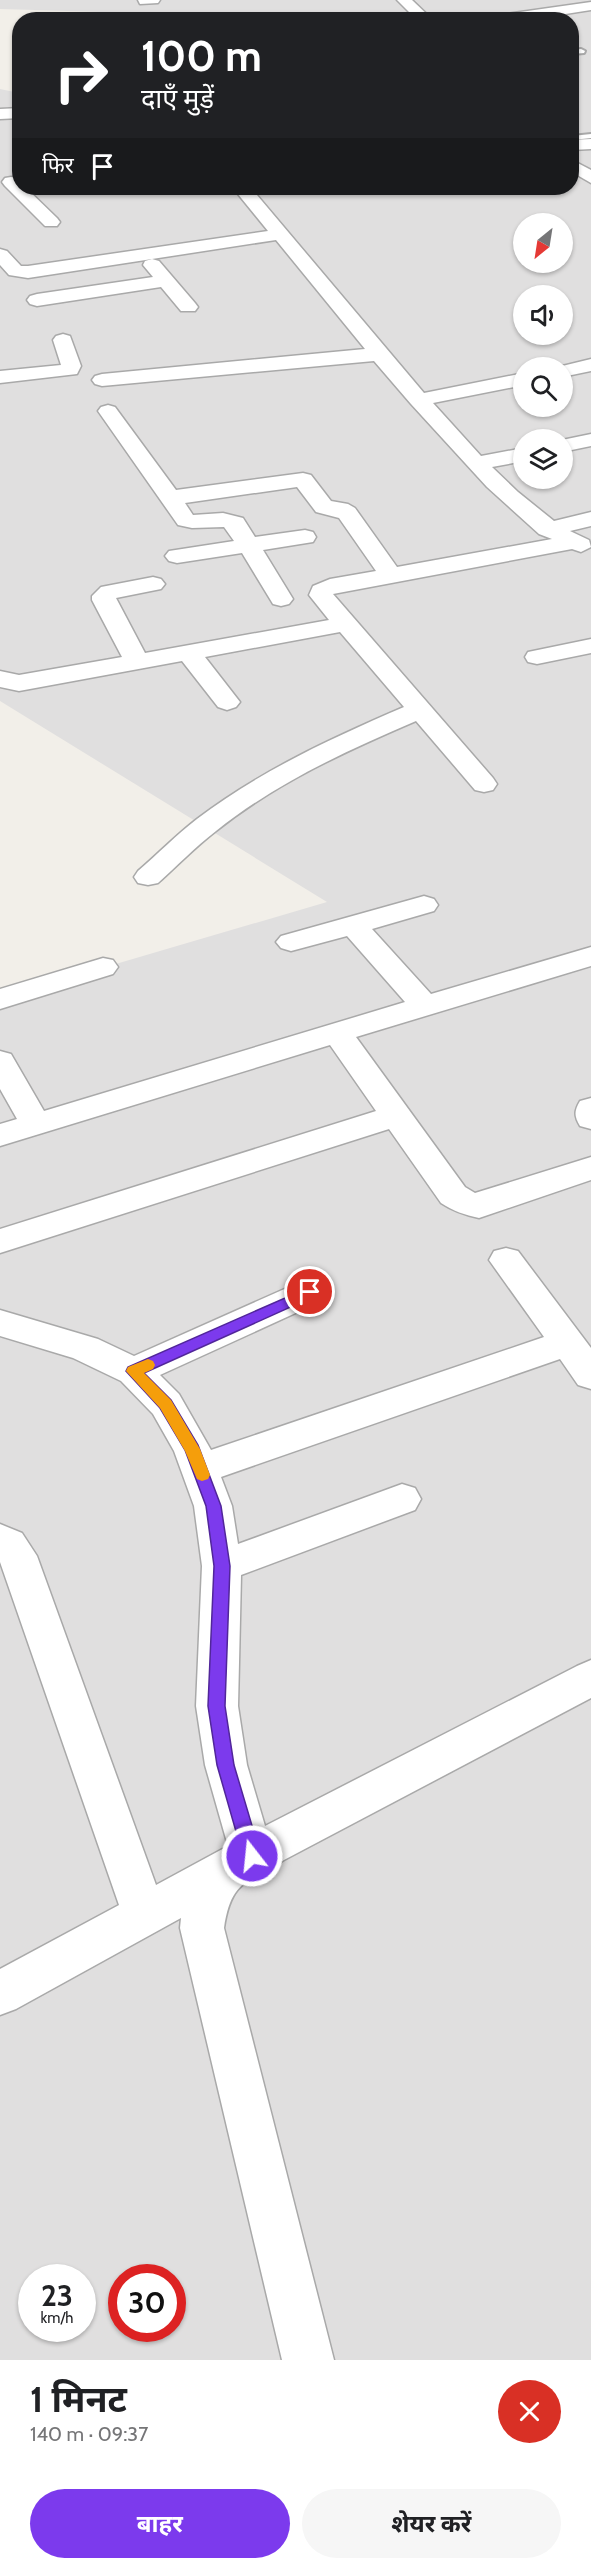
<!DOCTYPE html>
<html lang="hi">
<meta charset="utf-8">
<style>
:root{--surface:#fff;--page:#f6f6f6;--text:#202124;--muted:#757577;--accent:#7c3aed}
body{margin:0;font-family:Cabin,"Noto Sans Devanagari",sans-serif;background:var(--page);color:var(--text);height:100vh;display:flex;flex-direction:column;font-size:22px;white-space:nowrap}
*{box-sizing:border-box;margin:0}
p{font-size:20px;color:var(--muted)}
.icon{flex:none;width:33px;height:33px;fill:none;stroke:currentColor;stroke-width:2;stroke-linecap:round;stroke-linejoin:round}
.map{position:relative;height:2360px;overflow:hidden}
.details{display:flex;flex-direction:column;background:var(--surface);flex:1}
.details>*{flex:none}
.guide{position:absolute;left:12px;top:12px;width:567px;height:183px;border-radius:24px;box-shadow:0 2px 4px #0004;background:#202124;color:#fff;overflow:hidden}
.needle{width:39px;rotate:210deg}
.tools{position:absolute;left:513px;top:213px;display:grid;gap:12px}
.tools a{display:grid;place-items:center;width:60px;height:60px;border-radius:50%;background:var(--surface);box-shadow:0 2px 4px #0004;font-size:30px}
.speed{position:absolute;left:18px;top:2264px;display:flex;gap:12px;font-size:30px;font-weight:700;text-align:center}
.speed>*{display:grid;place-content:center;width:78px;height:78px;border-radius:50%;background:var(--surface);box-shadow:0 2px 4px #0004;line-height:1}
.speed small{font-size:15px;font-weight:400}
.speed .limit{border:9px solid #d22;background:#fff;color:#111}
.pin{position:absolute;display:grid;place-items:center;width:51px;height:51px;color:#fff;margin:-26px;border:3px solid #fff;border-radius:50%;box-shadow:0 2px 6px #0007}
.me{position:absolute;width:66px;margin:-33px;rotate:344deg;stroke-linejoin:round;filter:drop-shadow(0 0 4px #0008)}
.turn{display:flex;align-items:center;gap:21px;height:126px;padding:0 30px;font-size:27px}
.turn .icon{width:78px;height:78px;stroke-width:2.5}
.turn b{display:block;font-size:42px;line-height:51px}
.then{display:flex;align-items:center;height:57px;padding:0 30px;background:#0003;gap:12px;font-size:22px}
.round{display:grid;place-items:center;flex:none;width:63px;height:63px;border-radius:32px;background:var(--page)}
.summary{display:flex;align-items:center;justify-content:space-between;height:102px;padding:0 30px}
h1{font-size:36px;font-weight:700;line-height:45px}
.cta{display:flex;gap:12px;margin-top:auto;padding:12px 30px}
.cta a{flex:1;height:69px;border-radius:36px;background:var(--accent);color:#fff;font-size:24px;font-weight:700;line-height:69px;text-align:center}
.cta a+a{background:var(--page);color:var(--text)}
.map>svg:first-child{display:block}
</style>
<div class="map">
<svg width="591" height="2360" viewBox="0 0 591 2360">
<rect width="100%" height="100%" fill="#f2efe9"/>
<path fill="#e0dfdf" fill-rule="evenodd" d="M0 0H591V2360H0V998L327 902 0 701V89L19 93 20 188H572V20L343 19 0 9ZM524 224H562V262H524ZM524 296H562V334H524ZM524 368H562V406H524ZM524 440H562V478H524ZM32 2277H82V2328H32ZM122 2277H172V2328H122Z"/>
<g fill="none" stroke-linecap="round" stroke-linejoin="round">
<g stroke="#a9a9a9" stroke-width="4">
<g id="service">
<path d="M581 49 585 51 584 53 572 54V50Z"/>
<path d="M591 134V138L572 140V136Z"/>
</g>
</g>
<g stroke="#a9a9a9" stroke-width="3">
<g id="minor">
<path d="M138 0H160L158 3 140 4Z"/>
<path d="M397 0H412L433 20H417Z"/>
<path d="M591 2V10L527 20H485L492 16Z"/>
<path d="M20 108V118L0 119V109Z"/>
<path d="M591 139V149L572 150V140Z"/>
<path d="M572 160 591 170V183L572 172Z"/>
<path d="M11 177 17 178 20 188H26L57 218 60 222 57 226H45L5 186 2 182 5 178Z"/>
<path d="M233 188H251L424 393 524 373V385L433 403 481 456 524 448V461L492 467 518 492 554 521 591 512V526L570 531 589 540 591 547 581 552 572 549 333 594 493 778 497 784 493 790 484 792 475 790 416 721C346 751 276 783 216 831 195 847 177 866 158 883L148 885 138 883 134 877 138 871C158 854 176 835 197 819 260 771 332 738 404 707L340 632 205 657 240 702 236 707 227 710 218 707 182 661 19 691 0 687V671L19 675 122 657 92 600V596L101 587 153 577 161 579 165 584 161 589 116 598 145 653 329 620 309 595 313 586 330 579 376 571 339 518 316 512 297 487 185 503 193 515 223 513 243 518 255 537 305 530 313 532 316 537 313 542 263 550 293 599 289 604 281 606 273 604 242 553 177 563 169 561 165 556 169 551 234 541 224 527 192 528 178 525 98 411 101 407 108 405 115 407 176 490 303 473 311 475 331 501 348 504 355 508 397 567 552 539 539 534 487 487 411 404 374 361 102 386 95 384 92 380 95 376 102 374 365 349 276 240 28 278 9 275 0 265V249L7 251 21 266H28L268 231Z"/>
<path d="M152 259 159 261 195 303 198 307 195 311H181L161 287 37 306 30 304 27 300 30 296 37 294 153 277 143 265 145 261Z"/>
<path d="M63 334 70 336 81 366 77 374 0 383V371L61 365 53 340 56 336Z"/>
<path d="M591 359V371L562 377V368H554Z"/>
<path d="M591 434V446L562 452V440Z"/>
<path d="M591 639V653L537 664 528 662 525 657 528 652Z"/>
<path d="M424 896 434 899 438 905 434 911 372 929 431 994 591 947V966L356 1037 465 1187 475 1193 591 1157V1180L479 1218C465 1215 453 1211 441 1203L389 1129 0 1253V1229L376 1111 330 1045 0 1146V1124L17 1119 0 1089V1051L11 1054 44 1111 405 1002 347 936 291 951 281 948 276 942 281 936Z"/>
<path d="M103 958 113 960 118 967 113 974 0 1009V989Z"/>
<path d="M591 1098V1129L580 1126C574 1116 574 1111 580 1101Z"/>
<path d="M506 1248 518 1251 591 1348V1389L578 1385 560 1359 221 1477 232 1506 238 1544 402 1484 415 1488 421 1499 415 1510 241 1575 238 1706 247 1765 265 1826 577 1666 591 1660V1698L284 1860C247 1882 231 1881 224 1928L334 2360H282L180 1928 181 1918 16 2009 0 2015V1969L119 1905 0 1562V1524L22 1533 37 1556 156 1885 228 1846 205 1765 196 1706 202 1566 194 1506 174 1451 153 1414 121 1381 73 1358 0 1336V1310L98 1339 134 1356 298 1283 310 1279 322 1283 327 1292 322 1301 160 1375 179 1394 211 1450 544 1337 489 1260 494 1251Z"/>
</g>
</g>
<use href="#service" fill="#fff" fill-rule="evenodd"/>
<use href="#minor" fill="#fff" fill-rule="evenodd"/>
</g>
<path fill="#7c3aed" stroke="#51269a" stroke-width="1.5" d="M310 1287 317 1292 315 1296 144 1373 171 1400 198 1445 221 1506 230 1566 225 1706 234 1765 261 1856 259 1862 252 1864 246 1862 243 1856 217 1765 208 1706 214 1566 206 1506 185 1450 160 1408 126 1371 128 1367Z"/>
<path fill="#f59e0b" d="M148 1359 153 1361 155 1365 153 1369 144 1373 171 1400 200 1449 210 1475 208 1479 202 1481 197 1479 185 1451 160 1408 126 1371 128 1367Z"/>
</svg>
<div class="tools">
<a><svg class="needle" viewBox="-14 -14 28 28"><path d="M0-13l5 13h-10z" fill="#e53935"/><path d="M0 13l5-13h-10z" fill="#757577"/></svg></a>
<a><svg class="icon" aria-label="sound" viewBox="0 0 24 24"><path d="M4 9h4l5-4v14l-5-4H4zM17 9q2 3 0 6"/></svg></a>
<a><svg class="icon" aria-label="search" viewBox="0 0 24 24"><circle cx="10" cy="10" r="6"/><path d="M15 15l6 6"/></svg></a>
<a><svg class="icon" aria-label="layers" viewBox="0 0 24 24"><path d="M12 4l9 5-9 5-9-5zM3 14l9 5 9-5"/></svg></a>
</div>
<div class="speed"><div>23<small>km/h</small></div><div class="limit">30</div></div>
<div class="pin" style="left:310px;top:1292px;background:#d93025"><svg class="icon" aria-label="arrive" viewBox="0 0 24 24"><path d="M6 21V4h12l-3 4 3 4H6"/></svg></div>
<svg class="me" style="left:252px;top:1856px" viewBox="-20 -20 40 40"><circle r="17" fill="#7c3aed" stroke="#fff" stroke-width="3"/><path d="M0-11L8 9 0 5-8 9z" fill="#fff"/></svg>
<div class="guide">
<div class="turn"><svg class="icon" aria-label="right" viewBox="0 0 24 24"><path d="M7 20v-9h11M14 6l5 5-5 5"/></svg><div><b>100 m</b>दाएँ मुड़ें</div></div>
<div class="then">फिर<svg class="icon" aria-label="arrive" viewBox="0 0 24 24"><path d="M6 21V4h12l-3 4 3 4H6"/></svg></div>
</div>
</div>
<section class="details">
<div class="summary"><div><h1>1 मिनट</h1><p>140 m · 09:37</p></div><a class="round" style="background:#d93025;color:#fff"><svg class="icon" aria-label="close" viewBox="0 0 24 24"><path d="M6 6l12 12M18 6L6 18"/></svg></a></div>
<div class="cta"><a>बाहर</a><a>शेयर करें</a></div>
</section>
